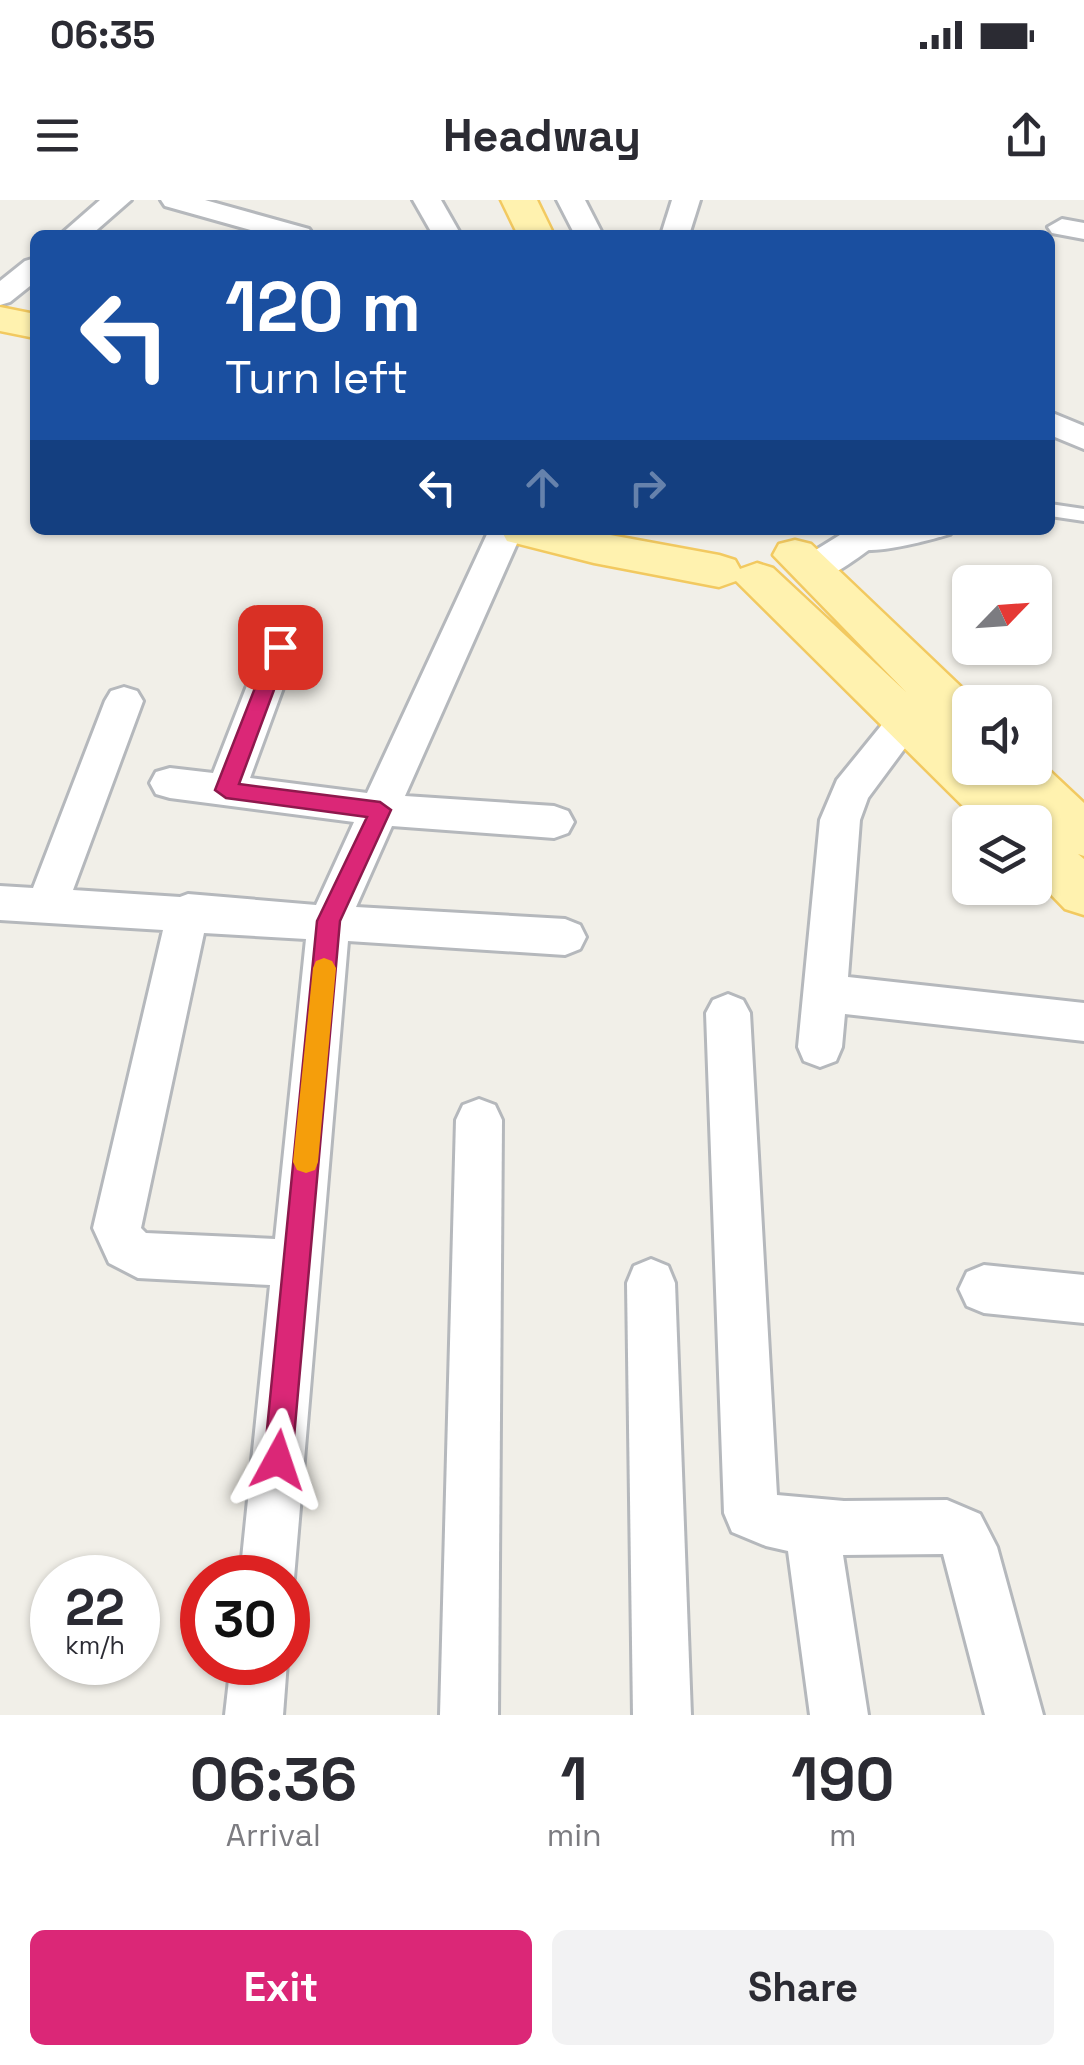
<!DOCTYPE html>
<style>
:root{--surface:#fff;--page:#f2f2f3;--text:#2b2b33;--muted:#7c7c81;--accent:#db2777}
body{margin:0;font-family:"Space Grotesk",sans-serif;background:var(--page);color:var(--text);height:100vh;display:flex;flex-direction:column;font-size:38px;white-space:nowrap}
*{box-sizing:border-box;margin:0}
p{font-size:32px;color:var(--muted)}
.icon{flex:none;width:55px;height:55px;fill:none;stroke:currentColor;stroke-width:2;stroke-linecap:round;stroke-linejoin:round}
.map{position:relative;height:1515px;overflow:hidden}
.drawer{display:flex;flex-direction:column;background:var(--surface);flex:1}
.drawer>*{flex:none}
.guide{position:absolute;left:30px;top:30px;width:1025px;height:305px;border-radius:15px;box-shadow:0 2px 8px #0004;background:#1a4fa0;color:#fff;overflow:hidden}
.needle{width:65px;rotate:65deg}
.buttons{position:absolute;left:952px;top:365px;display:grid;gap:20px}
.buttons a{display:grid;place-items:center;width:100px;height:100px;border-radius:15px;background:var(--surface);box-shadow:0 2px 8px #0004;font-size:50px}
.speed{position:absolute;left:30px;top:1355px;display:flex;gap:20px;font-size:50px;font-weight:700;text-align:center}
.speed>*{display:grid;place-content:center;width:130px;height:130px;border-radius:50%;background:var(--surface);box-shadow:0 2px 8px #0004;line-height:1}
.speed small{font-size:25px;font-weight:400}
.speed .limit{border:15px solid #d22;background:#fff;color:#111}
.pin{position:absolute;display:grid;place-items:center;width:85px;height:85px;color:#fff;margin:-42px;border-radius:20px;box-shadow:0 5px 15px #0006}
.me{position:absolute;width:110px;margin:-55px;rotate:5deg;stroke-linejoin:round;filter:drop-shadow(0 0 8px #0008)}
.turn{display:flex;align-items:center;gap:35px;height:210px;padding:0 30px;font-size:45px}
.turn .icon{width:130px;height:130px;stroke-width:2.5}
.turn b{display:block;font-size:70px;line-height:85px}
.lanes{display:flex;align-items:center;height:95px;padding:0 30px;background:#0003;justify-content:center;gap:50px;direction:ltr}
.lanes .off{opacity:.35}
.eta{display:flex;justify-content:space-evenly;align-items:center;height:170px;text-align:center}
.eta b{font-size:60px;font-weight:600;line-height:70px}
.button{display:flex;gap:20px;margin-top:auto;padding:20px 30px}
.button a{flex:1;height:115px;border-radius:15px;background:var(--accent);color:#fff;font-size:40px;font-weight:600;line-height:115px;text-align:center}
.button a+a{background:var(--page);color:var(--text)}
.status{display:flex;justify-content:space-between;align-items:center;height:70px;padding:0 50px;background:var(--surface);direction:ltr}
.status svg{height:28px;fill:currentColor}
header{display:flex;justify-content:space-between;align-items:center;height:130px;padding:0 30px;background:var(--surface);font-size:45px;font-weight:600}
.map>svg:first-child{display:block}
</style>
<div class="status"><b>06:35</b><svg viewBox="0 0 49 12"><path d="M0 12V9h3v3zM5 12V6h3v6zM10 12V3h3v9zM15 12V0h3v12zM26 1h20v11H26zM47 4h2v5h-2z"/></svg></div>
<header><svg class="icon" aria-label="menu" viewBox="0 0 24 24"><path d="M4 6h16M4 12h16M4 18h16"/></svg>Headway<svg class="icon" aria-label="share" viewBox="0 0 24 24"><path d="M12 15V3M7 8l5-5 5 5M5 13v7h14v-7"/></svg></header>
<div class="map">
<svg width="1084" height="1515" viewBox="0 0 1084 1515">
<rect width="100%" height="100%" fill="#f1efe8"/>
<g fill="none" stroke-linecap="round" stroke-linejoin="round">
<g stroke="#b5b8bc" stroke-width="6">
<g id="service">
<path d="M1050 304 1084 309V321L1050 316Z"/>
<path d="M921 330H953L950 334C927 341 858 360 841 344L850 338Z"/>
</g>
</g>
<g stroke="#b5b8bc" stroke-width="6">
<g id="minor">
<path d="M100 0H131L91 35H60Z"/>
<path d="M161 0H205L309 29 313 35H268L165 6Z"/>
<path d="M413 0H441L461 35H433Z"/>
<path d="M557 0H585L603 35H575Z"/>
<path d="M672 0H700L689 35H661Z"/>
<path d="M1062 19 1084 23V39L1052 33 1048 27Z"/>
<path d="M35 58V82L10 102 0 105V81L25 61Z"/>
<path d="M1050 212 1084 226V249L1050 235Z"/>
<path d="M489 330H523L405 596 554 606 568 611 574 622 568 633 554 638 392 626 356 707 565 719 580 725 586 737 580 749 565 755 348 741 294 1378 288 1395V1378H240L270 1085 138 1078 109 1063 93 1028 163 730 0 720V686L33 688 105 501 111 491 124 487 137 491 143 501 73 690 180 697 188 694 316 705 354 622 170 598 156 594 150 583 156 572 170 568 213 573 262 447 267 438 280 434 293 438 298 447 250 578 367 593ZM204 733 306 739 275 1039 146 1033 141 1028Z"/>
<path d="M848 330H890L885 338C861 354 827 387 798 379L793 370 798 361Z"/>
<path d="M906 507 919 511 925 521 868 598 860 620 848 777 1084 803V841L845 814 842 847 836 861 820 867 804 861 798 847 820 620 837 580 893 511Z"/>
<path d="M728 794 743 800 750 813 777 1295 844 1301 947 1300 980 1314 997 1347 1043 1515H985L943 1354 843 1355 868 1515H810L788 1351 766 1346 732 1332 724 1313 706 813 713 800Z"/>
<path d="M479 899 495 905 502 920 498 1515H440L456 920 463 905Z"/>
<path d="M651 1059 668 1066 675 1083 691 1515H633L627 1083 634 1066Z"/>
<path d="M984 1065 1084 1075V1123L984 1113 967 1106 959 1089 967 1072Z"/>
<path d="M231 1462H287L283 1515H225Z"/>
</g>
</g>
<g stroke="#f2c960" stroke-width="5">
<g id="primary">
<path d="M501 0H537L554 35H518Z"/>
<path d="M0 107 35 114V138L0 131Z"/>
<path d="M501 330H583L719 355 735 360 740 369 757 363 773 368 906 492 773 355 779 344 795 340 811 344 977 502H970V544L957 540 970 551V568H1035V557L1084 603V656L1078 654 1084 659V715L1065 709 1035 678V622H979L736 381 719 387 594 363 507 341Z"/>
</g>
</g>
<use href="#service" fill="#fff" fill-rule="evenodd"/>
<use href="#minor" fill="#fff" fill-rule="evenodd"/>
<use href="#primary" fill="#fff2af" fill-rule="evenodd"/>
</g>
<path fill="#db2777" stroke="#8e194d" stroke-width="2.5" d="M280 440 290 447 239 584 380 602 391 610 340 721 292 1260 288 1270 278 1274 268 1270 264 1260 317 721 367 617 226 598 215 590 271 447Z"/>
<path fill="#f59e0b" d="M324 758 332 761 336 768 318 962 315 970 306 973 297 970 293 962 313 768 316 761Z"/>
</svg>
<div class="buttons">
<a><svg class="needle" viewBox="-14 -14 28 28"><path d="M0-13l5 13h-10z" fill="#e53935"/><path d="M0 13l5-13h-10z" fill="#7c7c81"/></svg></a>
<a><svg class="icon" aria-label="sound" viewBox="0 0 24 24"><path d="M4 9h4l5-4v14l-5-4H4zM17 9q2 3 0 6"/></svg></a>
<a><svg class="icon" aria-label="layers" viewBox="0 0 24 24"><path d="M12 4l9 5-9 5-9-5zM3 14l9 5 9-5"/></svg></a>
</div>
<div class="speed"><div>22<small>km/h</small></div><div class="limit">30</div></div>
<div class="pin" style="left:280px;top:447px;background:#d93025"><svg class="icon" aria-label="arrive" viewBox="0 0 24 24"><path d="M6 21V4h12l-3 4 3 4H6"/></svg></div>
<svg class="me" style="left:278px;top:1260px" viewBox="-20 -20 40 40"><path d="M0-17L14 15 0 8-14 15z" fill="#db2777" stroke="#fff" stroke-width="4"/></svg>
<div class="guide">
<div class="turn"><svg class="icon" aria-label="left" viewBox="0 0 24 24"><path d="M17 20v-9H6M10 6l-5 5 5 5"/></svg><div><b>120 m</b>Turn left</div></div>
<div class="lanes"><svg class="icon" aria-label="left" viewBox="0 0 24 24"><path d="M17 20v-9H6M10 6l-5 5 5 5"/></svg><svg class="icon off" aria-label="ahead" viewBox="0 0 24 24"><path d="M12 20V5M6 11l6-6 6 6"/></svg><svg class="icon off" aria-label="right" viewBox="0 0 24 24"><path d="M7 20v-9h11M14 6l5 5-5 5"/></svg></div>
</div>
</div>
<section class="drawer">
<div class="eta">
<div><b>06:36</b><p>Arrival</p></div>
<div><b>1</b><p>min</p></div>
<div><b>190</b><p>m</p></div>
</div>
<div class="button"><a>Exit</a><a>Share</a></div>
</section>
